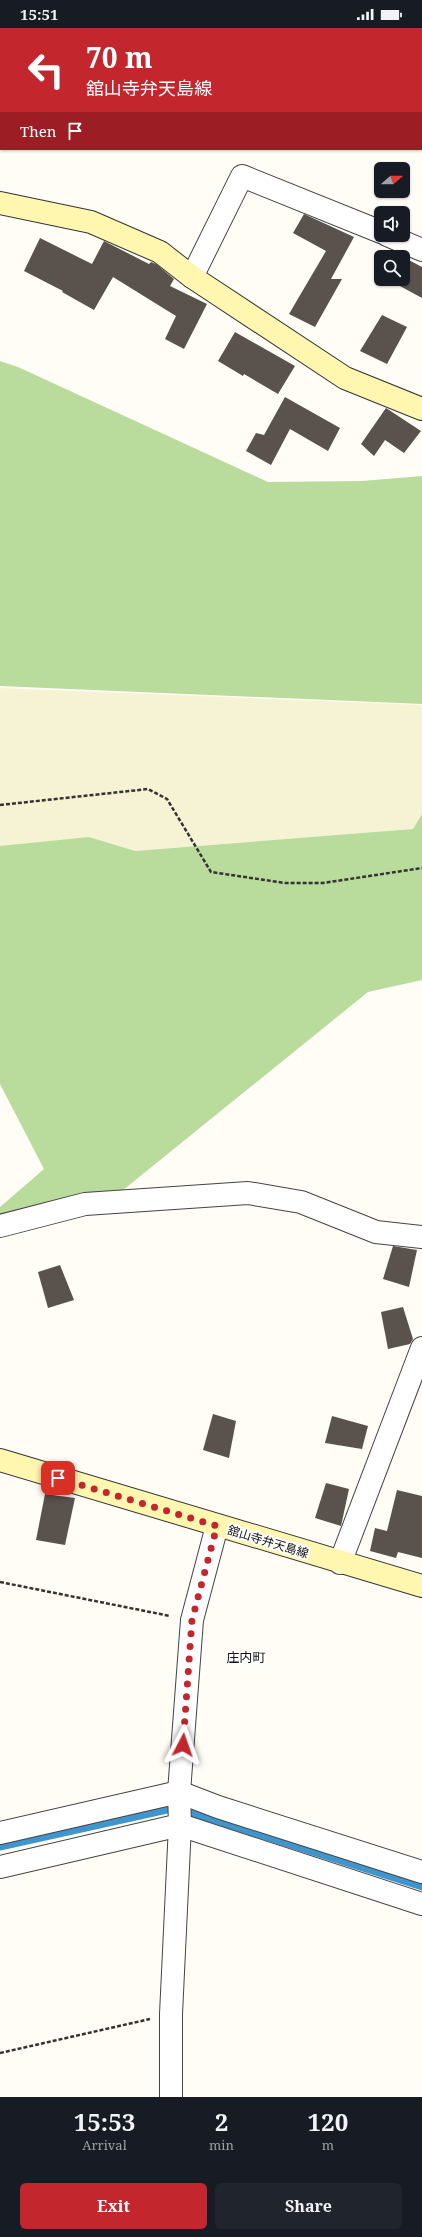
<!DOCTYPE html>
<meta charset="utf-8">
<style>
:root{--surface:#171b24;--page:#20242c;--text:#f1f3f6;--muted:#9ea1a6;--accent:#c4262e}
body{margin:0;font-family:"Noto Serif","Noto Sans JP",serif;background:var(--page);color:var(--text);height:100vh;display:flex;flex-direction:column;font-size:15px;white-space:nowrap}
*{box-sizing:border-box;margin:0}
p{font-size:13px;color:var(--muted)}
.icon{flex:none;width:22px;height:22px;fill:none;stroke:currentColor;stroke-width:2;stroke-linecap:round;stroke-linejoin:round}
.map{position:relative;height:2069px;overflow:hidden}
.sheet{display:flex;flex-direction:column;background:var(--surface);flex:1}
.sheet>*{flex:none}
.top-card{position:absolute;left:0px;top:0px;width:422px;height:122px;box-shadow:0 1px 3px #0004;background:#c4262e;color:#fff;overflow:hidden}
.needle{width:26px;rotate:70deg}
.tools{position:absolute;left:374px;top:134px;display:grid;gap:8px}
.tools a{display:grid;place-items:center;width:36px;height:36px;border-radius:6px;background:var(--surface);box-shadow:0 1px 3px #0004;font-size:20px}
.pin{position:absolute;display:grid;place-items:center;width:34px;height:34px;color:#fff;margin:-17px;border-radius:8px;box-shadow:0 2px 6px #0006}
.me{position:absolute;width:44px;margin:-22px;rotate:4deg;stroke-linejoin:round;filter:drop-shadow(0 0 3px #0008)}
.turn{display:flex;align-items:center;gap:14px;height:84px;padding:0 20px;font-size:18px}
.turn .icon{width:52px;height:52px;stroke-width:2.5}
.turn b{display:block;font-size:28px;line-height:34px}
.then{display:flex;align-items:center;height:38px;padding:0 20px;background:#0003;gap:8px;font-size:15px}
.eta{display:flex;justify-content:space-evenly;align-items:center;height:68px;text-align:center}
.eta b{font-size:24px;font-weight:700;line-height:28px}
.primary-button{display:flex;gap:8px;margin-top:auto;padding:8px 20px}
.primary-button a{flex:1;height:46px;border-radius:6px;background:var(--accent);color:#fff;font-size:16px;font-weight:700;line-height:46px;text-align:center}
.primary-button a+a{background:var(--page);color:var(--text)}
.status{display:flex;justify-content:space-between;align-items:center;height:28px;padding:0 20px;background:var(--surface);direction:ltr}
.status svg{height:11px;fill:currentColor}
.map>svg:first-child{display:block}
</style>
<div class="status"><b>15:51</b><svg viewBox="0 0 49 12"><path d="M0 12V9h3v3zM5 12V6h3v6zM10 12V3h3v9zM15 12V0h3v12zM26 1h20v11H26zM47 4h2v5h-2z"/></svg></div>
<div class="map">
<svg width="422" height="2069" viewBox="0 0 422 2069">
<rect width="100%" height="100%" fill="#fffdf5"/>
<path fill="#f6f3d4" d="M0 660 422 677V786L413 801 135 823 0 828Z"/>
<g fill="#b9dc9c">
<path d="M0 333 18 339 268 454 362 453 422 448V676L0 658Z"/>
<path d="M422 786V952L368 964 107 1175 0 1200V1179L44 1141 0 1056V818L89 809 135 823 413 801Z"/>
</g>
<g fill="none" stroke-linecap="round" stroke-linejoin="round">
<g stroke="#3f96cf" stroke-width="7">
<path d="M191 1785 422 1859"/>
<path d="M0 1819 167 1782"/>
</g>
</g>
<g fill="#5a524d">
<path d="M304 186 354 209 331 251H342L315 299 289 286 326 223 293 205Z"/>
<path d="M40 210 92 236 104 213 149 236 151 234 156 236 174 251 170 258 207 276 184 321 165 311 176 288 113 249 94 282 62 264 63 263 24 243Z"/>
<path d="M403 229 422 239V270L387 251H403Z"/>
<path d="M382 287 407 299 387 336 360 323Z"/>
<path d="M235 304 295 338 278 366 244 346 243 348 218 333Z"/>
<path d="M285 369 340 400 328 423 290 401 271 437 246 423 256 405 264 407Z"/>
<path d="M386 380 421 403 404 425 385 412 374 428 361 416Z"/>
<path d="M393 1218 417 1222 409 1259 383 1251Z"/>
<path d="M60 1237 74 1272 48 1280 38 1244Z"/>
<path d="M403 1279 413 1311 410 1316 388 1321 381 1284Z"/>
<path d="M213 1386 236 1393 229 1430 203 1422Z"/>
<path d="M332 1388 368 1398 362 1421 325 1415Z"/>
<path d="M326 1455 349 1461 341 1498 315 1490Z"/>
<path d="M397 1462 422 1468V1530L398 1524 396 1530 370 1523 375 1500 387 1503Z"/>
<path d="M45 1466 75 1470 65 1517 36 1512Z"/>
</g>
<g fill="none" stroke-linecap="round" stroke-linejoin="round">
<g stroke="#444" stroke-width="24">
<g id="street">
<path d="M387 207 422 222"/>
<path d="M192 249 242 148 381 204"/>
<path d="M0 1198 85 1176 248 1165 301 1174 376 1204 422 1209"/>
<path d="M340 1535 422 1320"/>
<path d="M0 1805 179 1764 218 1779 422 1844"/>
<path d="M0 1839 180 1797 422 1876"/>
<path d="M171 2069V1986L180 1797 179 1764 192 1592 217 1498"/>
</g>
</g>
<g stroke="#333" stroke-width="24">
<g id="secondary">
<path d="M0 175 91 194 160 224 192 249 345 350 422 381"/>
<path d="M0 1432 422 1558"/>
</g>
</g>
<g stroke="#333" stroke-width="2.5" stroke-dasharray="4 2" stroke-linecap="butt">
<path d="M0 777 148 761 167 771 211 844 285 855H323L422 840"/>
<path d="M0 1554 170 1588"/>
<path d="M0 2025 150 1991"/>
</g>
<use href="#street" stroke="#fff" stroke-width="22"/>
<use href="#secondary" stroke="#fff6b0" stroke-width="22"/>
</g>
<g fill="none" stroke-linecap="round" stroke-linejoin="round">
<path stroke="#c4262e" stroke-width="7" stroke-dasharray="0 12.6" d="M58 1450 217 1498 192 1592 183 1717"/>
</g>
<g text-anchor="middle" stroke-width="4" stroke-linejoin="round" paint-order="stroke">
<g font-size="12" fill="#111" stroke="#fff">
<text transform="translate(268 1514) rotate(17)" y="4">舘山寺弁天島線</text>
</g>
<g font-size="13" fill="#111" stroke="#fff">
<text x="246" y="1634">庄内町</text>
</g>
</g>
</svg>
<div class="tools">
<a><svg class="needle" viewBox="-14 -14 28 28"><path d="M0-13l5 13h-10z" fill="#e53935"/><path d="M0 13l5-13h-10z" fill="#9ea1a6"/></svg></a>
<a><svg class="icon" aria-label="sound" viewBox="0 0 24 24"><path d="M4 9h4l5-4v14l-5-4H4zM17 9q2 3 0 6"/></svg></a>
<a><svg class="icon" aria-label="search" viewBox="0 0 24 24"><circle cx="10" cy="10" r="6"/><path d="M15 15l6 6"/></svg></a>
</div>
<div class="pin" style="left:58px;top:1450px;background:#d93025"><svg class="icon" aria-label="arrive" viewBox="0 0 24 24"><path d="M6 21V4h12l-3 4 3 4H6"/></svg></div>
<svg class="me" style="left:183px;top:1717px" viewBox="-20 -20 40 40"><path d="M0-17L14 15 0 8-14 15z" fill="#c4262e" stroke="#fff" stroke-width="4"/></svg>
<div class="top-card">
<div class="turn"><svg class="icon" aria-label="left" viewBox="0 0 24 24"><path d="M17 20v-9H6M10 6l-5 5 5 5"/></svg><div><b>70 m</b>舘山寺弁天島線</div></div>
<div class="then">Then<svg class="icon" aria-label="arrive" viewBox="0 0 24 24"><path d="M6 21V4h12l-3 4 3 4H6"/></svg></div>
</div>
</div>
<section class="sheet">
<div class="eta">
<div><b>15:53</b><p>Arrival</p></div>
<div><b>2</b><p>min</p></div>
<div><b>120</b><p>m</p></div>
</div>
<div class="primary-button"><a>Exit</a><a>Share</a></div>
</section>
